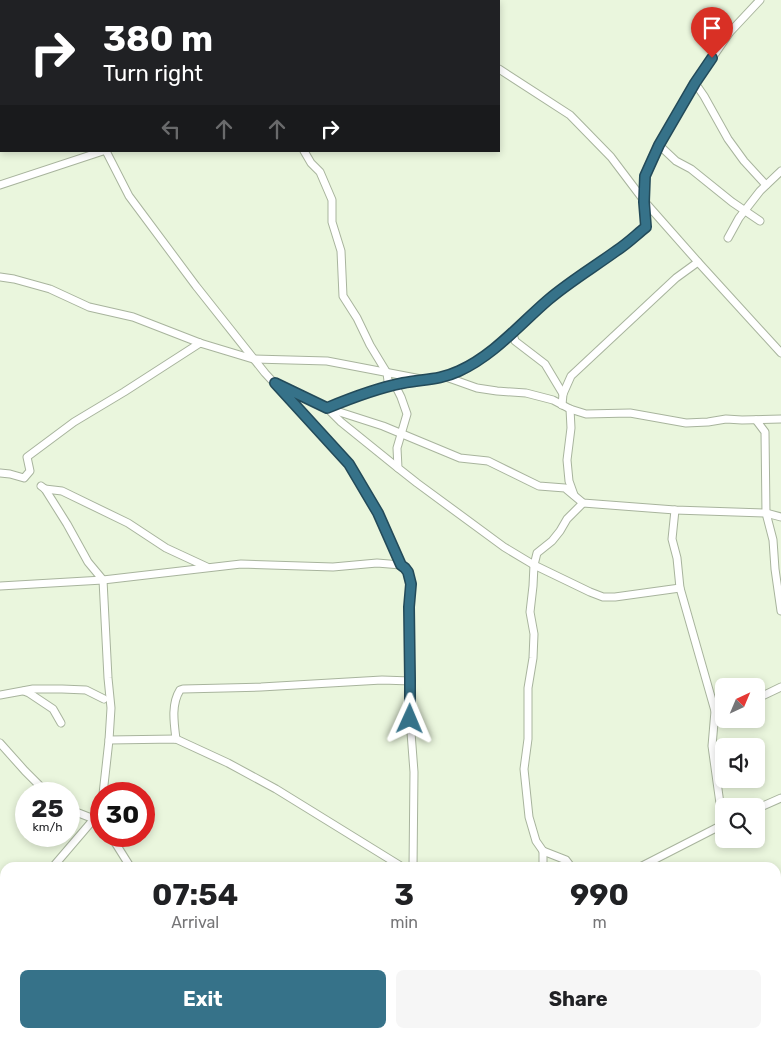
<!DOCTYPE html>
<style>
:root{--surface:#fff;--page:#f6f6f6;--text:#202124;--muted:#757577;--accent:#367289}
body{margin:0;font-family:Rubik,sans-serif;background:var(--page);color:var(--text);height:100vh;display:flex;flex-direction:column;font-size:19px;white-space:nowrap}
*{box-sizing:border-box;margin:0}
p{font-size:16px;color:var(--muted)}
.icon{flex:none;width:28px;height:28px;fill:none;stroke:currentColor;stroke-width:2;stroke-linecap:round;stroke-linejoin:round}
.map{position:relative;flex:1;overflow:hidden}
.panel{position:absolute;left:0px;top:862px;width:781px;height:176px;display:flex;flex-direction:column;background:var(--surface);border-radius:15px 15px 0 0;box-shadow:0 2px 8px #0003}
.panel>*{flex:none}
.banner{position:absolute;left:0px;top:0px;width:500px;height:152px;box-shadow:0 2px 8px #0003;background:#202124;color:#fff;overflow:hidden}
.needle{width:32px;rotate:44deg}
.fabs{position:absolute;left:715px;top:678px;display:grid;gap:10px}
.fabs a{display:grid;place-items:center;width:50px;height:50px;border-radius:8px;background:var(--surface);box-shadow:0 2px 8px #0003;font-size:25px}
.speed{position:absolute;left:15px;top:782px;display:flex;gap:10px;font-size:25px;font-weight:700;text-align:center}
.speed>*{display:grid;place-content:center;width:65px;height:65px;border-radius:50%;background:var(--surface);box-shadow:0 2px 8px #0003;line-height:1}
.speed small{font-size:12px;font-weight:400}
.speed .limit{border:8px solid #d22;background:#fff;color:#111}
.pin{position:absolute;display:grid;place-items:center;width:42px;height:42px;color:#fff;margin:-51px -21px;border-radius:50% 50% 50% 0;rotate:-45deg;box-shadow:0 0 5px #0007}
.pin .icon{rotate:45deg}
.me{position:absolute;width:55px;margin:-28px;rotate:1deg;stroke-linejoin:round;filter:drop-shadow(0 0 4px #0008)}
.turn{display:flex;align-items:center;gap:18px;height:105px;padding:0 20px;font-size:22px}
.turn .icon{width:65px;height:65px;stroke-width:2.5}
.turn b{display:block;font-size:35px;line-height:42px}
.lanes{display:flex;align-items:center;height:48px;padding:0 20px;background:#0003;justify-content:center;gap:25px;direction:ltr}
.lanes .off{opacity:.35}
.eta{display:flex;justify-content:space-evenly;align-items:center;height:85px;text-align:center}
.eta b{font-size:30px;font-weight:700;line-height:35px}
.cta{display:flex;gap:10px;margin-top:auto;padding:10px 20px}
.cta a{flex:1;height:58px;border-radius:8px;background:var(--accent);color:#fff;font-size:20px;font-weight:700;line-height:58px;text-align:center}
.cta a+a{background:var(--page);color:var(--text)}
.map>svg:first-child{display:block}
</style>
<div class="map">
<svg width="781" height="1038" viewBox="0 0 781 1038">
<rect width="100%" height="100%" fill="#eaf6dd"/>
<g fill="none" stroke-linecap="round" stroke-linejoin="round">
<g stroke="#a8b49d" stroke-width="9">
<g id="minor">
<path d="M388 0V1"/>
<path d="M760 0 730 32 695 83 659 145 645 176V202L698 262 781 353"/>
<path d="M695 83 704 96 728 139 744 161 766 185"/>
<path d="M659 145 676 161 691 169 732 202 760 221"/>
<path d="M106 151 129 196 196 286 265 373 349 464 378 513 401 565"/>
<path d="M304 151 311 163 320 172 332 200V222L341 251 343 296 357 318 370 345 387 373 388 381 395 385 401 397 407 414 397 448 398 468 417 483 504 547 534 565 590 592 603 597H615L680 588"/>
<path d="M0 185 103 151"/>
<path d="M728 238 739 218 760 191 781 171"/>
<path d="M0 277 14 279 50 289 89 307 133 317 200 343 253 359 327 361 421 379"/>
<path d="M513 334 515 341 545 364 563 394"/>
<path d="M446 377 477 388 497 391 526 393 553 400 570 409 586 414 630 413 686 423 708 422 726 419 742 420 781 419"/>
<path d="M275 383 327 408 383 426 460 458 488 461 539 486 565 488 583 503 675 510 766 513 781 517"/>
<path d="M562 405 563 394 571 376 676 278 698 262"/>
<path d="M327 408C351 398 377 388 403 383 422 379 440 380 459 371 494 355 519 325 548 300 569 282 594 267 616 251 627 243 636 235 646 227L645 202 611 157 570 115 499 69"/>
<path d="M570 409 571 428 567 460 569 481 574 495"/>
<path d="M329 410 341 422 398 468"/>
<path d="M756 420 765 432 766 513 773 540 775 569 781 611"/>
<path d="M0 473 10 474 24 478 30 471 27 457 74 422 124 392 200 343"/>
<path d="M41 486 45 489 67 524 88 562 103 580 108 678 111 708 109 740 103 794"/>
<path d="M45 489 62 491 128 523 166 548 207 567"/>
<path d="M675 510 672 539 677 558 680 588 715 711 712 746 723 825"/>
<path d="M0 586 103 580 241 564 333 567 377 563 401 565 405 567 408 572 411 584 409 607 411 681 410 719 414 772 413 868"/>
<path d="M24 691 29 693 53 709 61 723"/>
<path d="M0 695 33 689H62L86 690 104 699"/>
<path d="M756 699 781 687"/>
<path d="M715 711 724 709"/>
<path d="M176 739C174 723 171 704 180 690L183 689 261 687 382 680 411 681"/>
<path d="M109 740 176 739 228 763 276 789 404 868"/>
<path d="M0 743 25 771 48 794"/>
<path d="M101 805 99 813 101 819"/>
<path d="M69 807 76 812 94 819"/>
<path d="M756 809 781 798"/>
<path d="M111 836 131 868"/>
<path d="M52 868 99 813"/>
<path d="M543 868V851"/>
<path d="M572 868 566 860 543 851 536 841 529 817 524 769 528 739V688L533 658 534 634 530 612 533 586 534 565 537 553 552 541 560 531 567 519 583 503"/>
<path d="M638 868 724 824"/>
<path d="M776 898 781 896"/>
<path d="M0 937 5 930"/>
<path d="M190 1034 195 1038"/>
<path d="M315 1034 320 1038"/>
<path d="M433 1034 437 1038"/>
<path d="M746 1034 747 1038"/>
<path d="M164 1038 167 1034"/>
<path d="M467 1038 474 1034"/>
<path d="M562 1038 564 1034"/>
<path d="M648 1038 649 1034"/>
</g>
</g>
<use href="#minor" stroke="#fff" stroke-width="7"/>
</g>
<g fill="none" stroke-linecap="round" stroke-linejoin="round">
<g stroke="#234a59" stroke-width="12">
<path id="route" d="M410 719V680L409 607 411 584 408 572 405 568 401 565 378 513 349 464 275 383 327 408C351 398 377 388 403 383 423 379 440 380 459 371 494 355 519 325 548 300 569 282 594 267 616 251 627 244 636 235 646 227L644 202 645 176 659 145 695 83 712 58"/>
</g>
<use href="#route" stroke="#367289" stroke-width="9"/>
</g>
</svg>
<div class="fabs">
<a><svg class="needle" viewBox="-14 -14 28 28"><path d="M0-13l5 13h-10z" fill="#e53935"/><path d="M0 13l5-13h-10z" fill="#757577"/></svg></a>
<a><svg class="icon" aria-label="sound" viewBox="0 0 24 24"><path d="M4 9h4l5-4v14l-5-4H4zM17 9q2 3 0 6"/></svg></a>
<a><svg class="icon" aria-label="search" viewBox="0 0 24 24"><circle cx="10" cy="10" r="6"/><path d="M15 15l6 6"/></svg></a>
</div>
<div class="speed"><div>25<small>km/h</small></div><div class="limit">30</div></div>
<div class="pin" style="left:712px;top:58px;background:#d93025"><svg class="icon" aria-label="arrive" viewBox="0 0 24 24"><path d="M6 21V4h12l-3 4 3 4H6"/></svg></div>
<svg class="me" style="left:410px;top:719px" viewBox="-20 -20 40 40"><path d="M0-17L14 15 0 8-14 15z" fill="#367289" stroke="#fff" stroke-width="4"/></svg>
<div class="banner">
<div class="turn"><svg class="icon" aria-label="right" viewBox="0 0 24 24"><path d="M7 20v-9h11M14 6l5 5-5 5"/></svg><div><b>380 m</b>Turn right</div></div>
<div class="lanes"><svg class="icon off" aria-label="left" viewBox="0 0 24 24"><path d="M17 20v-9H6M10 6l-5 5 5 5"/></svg><svg class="icon off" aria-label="ahead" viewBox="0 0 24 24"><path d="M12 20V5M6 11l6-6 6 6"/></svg><svg class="icon off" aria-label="ahead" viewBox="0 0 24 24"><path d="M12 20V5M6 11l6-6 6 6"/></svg><svg class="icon" aria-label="right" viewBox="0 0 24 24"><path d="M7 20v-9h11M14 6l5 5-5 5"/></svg></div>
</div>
<section class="panel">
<div class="eta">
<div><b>07:54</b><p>Arrival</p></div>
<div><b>3</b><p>min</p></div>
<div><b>990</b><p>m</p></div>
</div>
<div class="cta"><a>Exit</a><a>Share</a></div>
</section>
</div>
